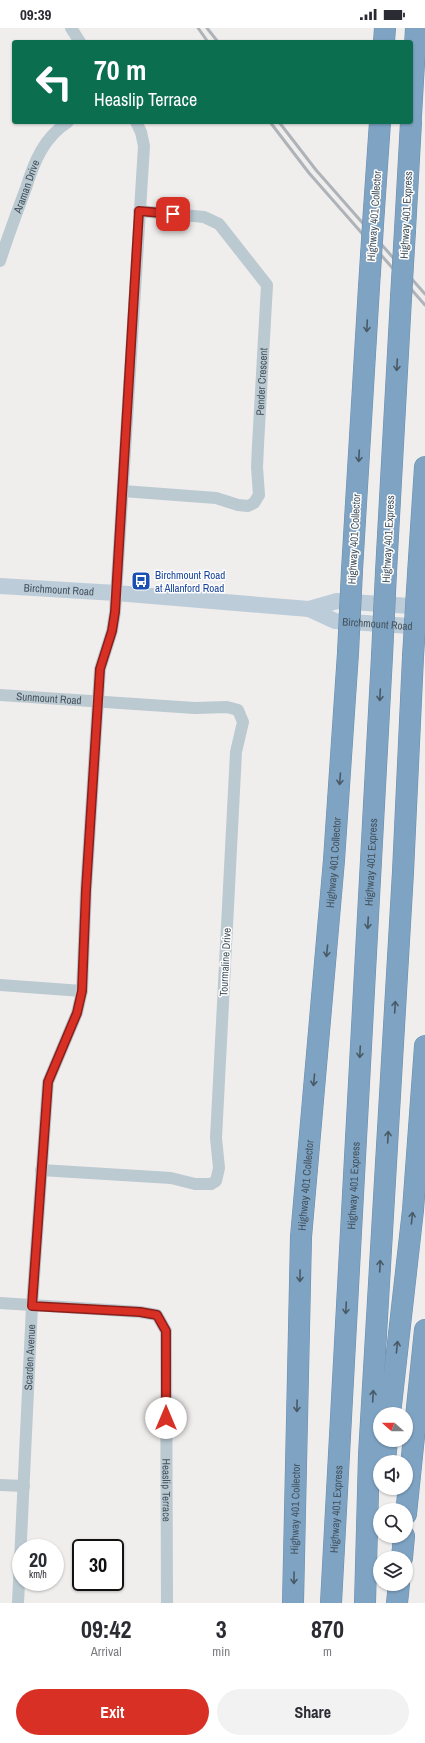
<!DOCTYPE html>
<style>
:root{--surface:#fff;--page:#f2f2f3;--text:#2b2b33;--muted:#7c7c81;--accent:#d93025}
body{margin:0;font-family:"Archivo Narrow",sans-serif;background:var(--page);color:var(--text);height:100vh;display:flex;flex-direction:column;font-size:15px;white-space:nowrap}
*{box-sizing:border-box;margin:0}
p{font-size:13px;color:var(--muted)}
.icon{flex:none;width:22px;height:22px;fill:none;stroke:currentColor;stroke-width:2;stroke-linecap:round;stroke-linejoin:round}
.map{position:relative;height:1575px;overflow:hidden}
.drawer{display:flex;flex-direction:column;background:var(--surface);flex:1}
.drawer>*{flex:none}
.top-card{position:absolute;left:12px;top:12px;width:401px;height:84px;border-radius:4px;box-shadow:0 1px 3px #0004;background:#0b6e4f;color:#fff;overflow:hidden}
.needle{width:26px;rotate:291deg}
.fabs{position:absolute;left:373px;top:1379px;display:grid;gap:8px}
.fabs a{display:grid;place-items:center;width:40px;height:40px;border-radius:50%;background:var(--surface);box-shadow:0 1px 3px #0004;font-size:20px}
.speed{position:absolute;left:12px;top:1511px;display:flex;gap:8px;font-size:20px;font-weight:700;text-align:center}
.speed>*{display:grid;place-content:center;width:52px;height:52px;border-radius:50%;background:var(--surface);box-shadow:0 1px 3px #0004;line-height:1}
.speed small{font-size:10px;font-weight:400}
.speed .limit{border:2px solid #111;border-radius:6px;background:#fff;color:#111}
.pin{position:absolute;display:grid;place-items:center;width:34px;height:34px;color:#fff;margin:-17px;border-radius:8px;box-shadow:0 2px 6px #0006}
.me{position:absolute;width:44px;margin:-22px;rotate:0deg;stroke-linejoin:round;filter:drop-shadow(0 0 3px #0008)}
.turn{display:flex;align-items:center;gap:14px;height:84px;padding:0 16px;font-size:18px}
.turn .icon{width:52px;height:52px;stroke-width:2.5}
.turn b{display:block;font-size:28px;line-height:34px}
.eta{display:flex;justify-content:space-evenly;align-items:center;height:68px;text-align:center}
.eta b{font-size:24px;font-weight:700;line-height:28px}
.button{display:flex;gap:8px;margin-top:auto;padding:8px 16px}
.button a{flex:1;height:46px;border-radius:24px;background:var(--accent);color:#fff;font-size:16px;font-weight:700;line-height:46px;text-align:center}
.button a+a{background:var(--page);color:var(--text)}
.status{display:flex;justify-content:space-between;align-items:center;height:28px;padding:0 20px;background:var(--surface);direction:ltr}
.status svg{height:11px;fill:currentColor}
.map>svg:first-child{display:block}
</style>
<div class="status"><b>09:39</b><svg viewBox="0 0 49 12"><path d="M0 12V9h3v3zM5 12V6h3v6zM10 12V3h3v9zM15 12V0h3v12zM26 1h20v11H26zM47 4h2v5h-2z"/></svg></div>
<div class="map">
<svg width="425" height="1575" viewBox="0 0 425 1575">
<rect width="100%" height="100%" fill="#f0eded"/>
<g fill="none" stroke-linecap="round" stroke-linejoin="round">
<g stroke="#698eae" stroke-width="22">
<g id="motorway">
<path d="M384 14 385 0"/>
<path d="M411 88 416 0"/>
<path d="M374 181 380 94"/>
<path d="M405 202 411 94"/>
<path d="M352 542 369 259"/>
<path d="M386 544 401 270"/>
<path d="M418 546 425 439"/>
<path d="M390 1386 413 1182 425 1018"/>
<path d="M385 1434 387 1412"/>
<path d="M406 1486 425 1302"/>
<path d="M402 1530 404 1508"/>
<path id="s7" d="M293 1575 301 1209 334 832 348 625"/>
<path id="s8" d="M331 1575 382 628"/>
<path d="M365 1575 369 1427 403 844 413 629"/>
<path d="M397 1575 399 1556"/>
</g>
</g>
<g stroke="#bbc9d1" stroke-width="12">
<path d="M71 0 80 14"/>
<path id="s1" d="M0 233C8 208 17 184 26 160 34 134 44 109 68 94"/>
<path id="s2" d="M123 463 216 470 238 477 248 478 254 475 259 467 257 439 258 417 267 257 219 196 204 189 139 183"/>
<path id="s3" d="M0 667 195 680 227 679 238 682 243 694 236 724 216 1110 219 1140 216 1153 211 1156H195L171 1150 41 1142"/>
<path d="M0 957 82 963"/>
<path id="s4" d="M0 1275 140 1284 157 1287 166 1303 167 1575"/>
<path d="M0 1457 24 1458"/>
<path id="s5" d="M18 1575 32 1278 48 1054 77 985 82 963 86 862 100 641 112 603 115 584 144 118 141 104 136 94"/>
</g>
<g stroke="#bdccd9" stroke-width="16">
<path id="s6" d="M0 558 116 565 309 581 335 593 425 599"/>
<path d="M309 581 337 573 425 579"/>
</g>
<use href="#motorway" stroke="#7ea3c3" stroke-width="21"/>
<g stroke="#aeb3b9" stroke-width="3">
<path d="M198 0 208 14"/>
<path d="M207 0 218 14"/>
<path d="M270 94 309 145 425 277"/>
<path d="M279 94 316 142 425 266"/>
</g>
<g stroke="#698eae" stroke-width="22" stroke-linecap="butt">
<g id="motorway-bridge">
<path d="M369 259 374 181"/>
<path d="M401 270 405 202"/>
<path d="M348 625 352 542"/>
<path d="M382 628 386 544"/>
<path d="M413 629 418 546"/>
</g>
</g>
<use href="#motorway-bridge" stroke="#7ea3c3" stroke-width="21"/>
</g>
<defs><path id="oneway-shaft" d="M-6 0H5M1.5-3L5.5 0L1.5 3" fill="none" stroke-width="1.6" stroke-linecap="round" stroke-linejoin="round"/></defs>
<g stroke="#495a67">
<use href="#oneway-shaft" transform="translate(367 298) rotate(93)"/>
<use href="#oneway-shaft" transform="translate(397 337) rotate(93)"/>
<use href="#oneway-shaft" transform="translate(359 428) rotate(93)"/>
<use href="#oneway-shaft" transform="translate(380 667) rotate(93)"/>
<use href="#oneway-shaft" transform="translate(340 751) rotate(94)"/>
<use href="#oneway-shaft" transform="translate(368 895) rotate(93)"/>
<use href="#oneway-shaft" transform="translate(327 923) rotate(96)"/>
<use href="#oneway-shaft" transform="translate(395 979) rotate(-87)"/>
<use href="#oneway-shaft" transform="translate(360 1024) rotate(93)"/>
<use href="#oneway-shaft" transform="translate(314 1052) rotate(95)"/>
<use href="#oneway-shaft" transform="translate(388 1109) rotate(-87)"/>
<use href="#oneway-shaft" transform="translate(412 1190) rotate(-84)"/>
<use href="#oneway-shaft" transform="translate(380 1238) rotate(-87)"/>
<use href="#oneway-shaft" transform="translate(300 1248) rotate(91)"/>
<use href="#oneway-shaft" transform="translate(346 1280) rotate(93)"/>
<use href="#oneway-shaft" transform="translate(397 1319) rotate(-84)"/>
<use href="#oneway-shaft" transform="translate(373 1368) rotate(-87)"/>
<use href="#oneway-shaft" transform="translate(297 1378) rotate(91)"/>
<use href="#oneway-shaft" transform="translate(294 1550) rotate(91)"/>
</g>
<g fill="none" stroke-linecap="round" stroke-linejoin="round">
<g stroke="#8d1f18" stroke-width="10">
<path id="route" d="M166 1390V1303L157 1287 140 1284 32 1278 48 1054 77 985 82 963 86 862 100 641 112 603 115 584 139 183 173 186"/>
</g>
<use href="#route" stroke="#d93025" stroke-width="7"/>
</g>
<defs>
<g id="bus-square" transform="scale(1)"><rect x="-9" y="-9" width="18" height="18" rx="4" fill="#1a4fb4" stroke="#fff"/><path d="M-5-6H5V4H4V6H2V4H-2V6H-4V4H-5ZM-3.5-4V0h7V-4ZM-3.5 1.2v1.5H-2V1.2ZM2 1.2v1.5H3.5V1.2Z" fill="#fff"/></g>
</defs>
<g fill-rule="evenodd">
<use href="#bus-square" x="141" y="553"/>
</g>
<g text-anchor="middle" stroke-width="3" stroke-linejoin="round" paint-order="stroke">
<g font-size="11" fill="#43525d" stroke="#fff">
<text dy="4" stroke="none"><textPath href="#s1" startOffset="79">Araman Drive</textPath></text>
<text transform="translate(406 187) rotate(-87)" y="4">Highway 401 Express</text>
<text transform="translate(374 188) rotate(-86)" y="4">Highway 401 Collector</text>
<text dy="4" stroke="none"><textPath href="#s2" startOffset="256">Pender Crescent</textPath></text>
<text transform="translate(354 511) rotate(-87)" y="4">Highway 401 Collector</text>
<text transform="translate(388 511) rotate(-87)" y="4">Highway 401 Express</text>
<text dy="4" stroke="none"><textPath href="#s6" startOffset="59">Birchmount Road</textPath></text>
<text dy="4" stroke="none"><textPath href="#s6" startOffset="381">Birchmount Road</textPath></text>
<text dy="4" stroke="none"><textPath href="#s3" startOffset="49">Sunmount Road</textPath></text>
<text dy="4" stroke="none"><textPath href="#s7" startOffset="742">Highway 401 Collector</textPath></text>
<text dy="4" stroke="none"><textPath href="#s8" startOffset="742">Highway 401 Express</textPath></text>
<text transform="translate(225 934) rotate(-87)" y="4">Tourmaline Drive</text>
<text dy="4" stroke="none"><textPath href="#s7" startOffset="418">Highway 401 Collector</textPath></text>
<text dy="4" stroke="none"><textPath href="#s8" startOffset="418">Highway 401 Express</textPath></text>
<text dy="4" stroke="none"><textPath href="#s5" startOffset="246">Scarden Avenue</textPath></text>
<text dy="4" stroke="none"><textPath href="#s4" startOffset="335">Heaslip Terrace</textPath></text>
<text dy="4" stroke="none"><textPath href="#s7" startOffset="94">Highway 401 Collector</textPath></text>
<text dy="4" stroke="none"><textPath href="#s8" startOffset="94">Highway 401 Express</textPath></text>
</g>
<g font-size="11" fill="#164399" stroke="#fff" text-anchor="start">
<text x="155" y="551">Birchmount Road<tspan x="155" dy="13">at Allanford Road</tspan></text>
</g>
</g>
</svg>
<div class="fabs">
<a><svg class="needle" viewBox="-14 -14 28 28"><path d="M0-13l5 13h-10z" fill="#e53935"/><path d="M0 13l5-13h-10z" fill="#7c7c81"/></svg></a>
<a><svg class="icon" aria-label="sound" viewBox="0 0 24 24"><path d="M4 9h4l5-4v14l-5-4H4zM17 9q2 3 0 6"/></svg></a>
<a><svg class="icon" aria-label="search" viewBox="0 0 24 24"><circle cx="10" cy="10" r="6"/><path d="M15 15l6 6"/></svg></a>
<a><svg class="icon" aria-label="layers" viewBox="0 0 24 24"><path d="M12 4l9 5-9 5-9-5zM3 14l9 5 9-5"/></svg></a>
</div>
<div class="speed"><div>20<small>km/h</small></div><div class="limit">30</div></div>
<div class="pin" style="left:173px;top:186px;background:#d93025"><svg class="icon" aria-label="arrive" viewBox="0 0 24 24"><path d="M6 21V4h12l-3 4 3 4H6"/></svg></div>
<svg class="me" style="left:166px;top:1390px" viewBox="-20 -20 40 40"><circle r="19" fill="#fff"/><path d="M0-13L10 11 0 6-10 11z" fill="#d93025"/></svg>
<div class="top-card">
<div class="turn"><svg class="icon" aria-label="left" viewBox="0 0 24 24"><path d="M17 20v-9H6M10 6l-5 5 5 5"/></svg><div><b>70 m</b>Heaslip Terrace</div></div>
</div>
</div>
<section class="drawer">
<div class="eta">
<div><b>09:42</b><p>Arrival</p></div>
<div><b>3</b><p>min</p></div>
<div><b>870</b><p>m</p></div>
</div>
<div class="button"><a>Exit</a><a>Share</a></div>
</section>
